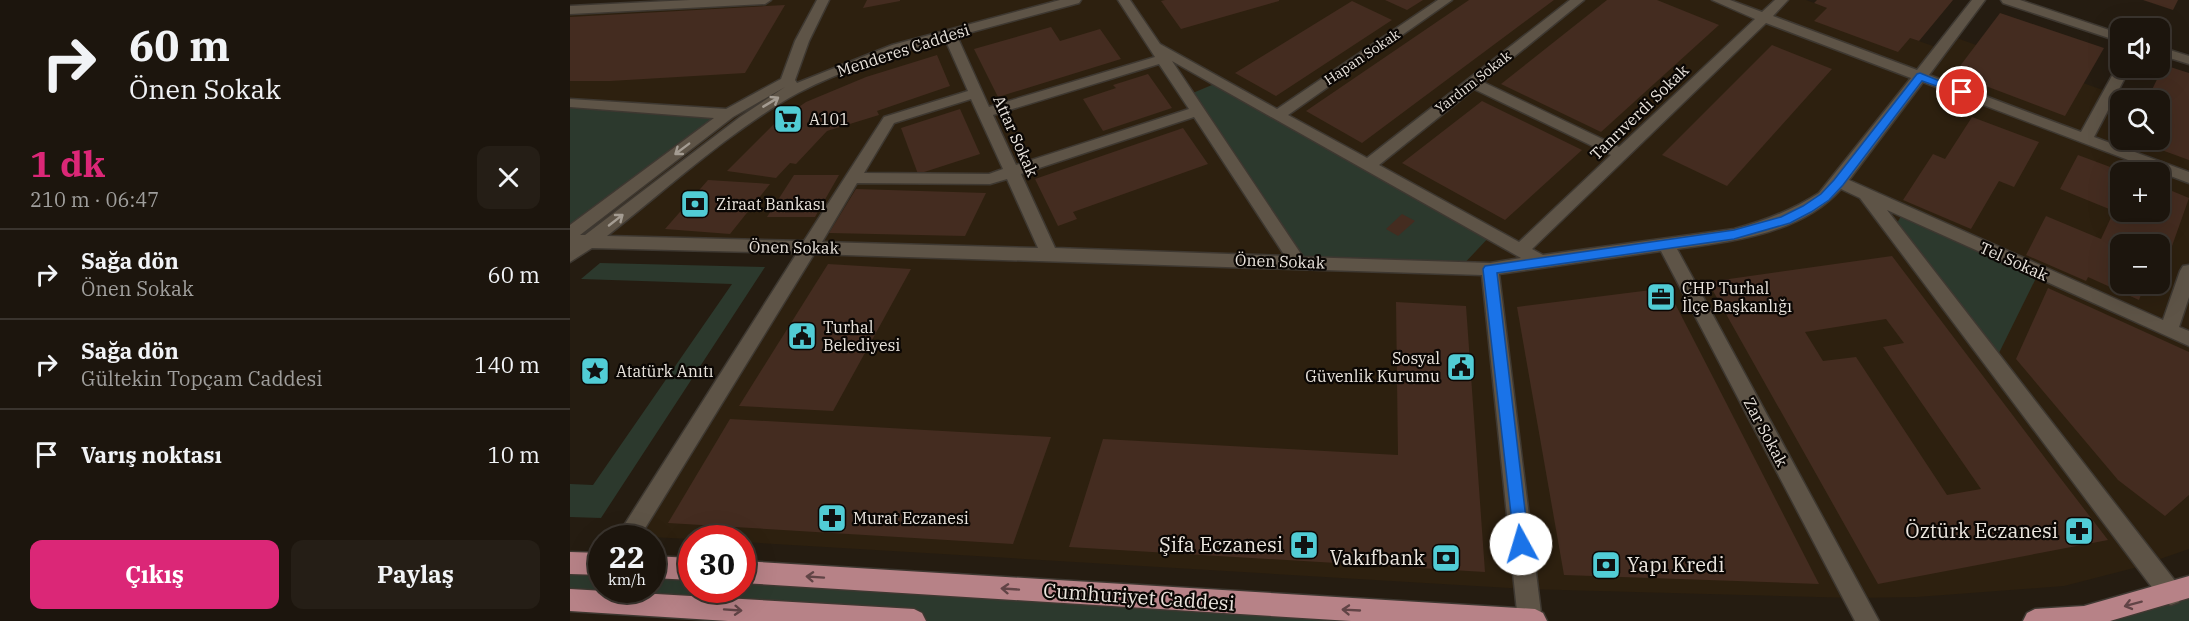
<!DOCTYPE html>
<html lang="tr">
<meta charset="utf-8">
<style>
:root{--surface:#1c150d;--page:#251e16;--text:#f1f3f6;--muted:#a09f9d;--line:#3a342e;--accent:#db2777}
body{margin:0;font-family:"IBM Plex Serif",serif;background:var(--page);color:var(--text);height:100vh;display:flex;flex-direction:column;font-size:22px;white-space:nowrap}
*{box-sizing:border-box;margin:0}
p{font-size:20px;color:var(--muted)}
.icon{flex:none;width:33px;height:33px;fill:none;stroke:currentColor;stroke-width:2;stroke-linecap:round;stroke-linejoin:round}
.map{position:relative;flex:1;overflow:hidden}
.sheet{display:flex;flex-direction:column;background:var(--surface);width:570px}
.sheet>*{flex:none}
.top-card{background:#1c150d;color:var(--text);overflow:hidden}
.controls{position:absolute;left:1540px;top:18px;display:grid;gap:12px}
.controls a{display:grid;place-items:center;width:60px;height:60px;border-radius:12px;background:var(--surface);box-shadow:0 6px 24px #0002,0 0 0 2px var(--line);font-size:30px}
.speed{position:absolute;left:18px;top:525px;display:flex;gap:12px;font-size:30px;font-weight:700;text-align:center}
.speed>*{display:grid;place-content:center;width:78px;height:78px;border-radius:50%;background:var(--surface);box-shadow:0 6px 24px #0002,0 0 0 2px var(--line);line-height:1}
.speed small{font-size:15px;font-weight:400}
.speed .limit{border:9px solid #d22;background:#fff;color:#111}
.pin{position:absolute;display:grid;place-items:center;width:51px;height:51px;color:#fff;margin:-26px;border:3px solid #fff;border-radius:50%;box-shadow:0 2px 6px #0007}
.me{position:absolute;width:66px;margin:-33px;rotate:354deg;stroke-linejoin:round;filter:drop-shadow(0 0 4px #0008)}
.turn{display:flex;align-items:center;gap:21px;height:126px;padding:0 30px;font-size:27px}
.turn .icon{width:78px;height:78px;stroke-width:2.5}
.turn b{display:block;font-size:42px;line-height:51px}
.round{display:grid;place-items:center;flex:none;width:63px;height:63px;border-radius:12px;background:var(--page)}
.headline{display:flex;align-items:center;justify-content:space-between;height:102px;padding:0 30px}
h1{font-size:36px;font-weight:800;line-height:45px;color:var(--accent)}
.button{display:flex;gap:12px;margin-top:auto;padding:12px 30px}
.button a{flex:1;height:69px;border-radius:12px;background:var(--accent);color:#fff;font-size:24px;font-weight:800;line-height:69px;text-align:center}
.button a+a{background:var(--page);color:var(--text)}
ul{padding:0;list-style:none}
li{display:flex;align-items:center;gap:18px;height:90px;padding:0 30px;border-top:2px solid var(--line)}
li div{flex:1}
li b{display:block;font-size:22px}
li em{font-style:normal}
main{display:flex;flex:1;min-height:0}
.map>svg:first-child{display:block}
</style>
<main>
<section class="sheet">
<div class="top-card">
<div class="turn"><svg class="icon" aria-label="right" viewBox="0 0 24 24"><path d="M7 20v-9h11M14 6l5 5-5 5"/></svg><div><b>60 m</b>Önen Sokak</div></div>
</div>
<div class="headline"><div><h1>1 dk</h1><p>210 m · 06:47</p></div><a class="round"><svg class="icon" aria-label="close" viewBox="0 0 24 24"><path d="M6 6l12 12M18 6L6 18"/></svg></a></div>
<ul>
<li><svg class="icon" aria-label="right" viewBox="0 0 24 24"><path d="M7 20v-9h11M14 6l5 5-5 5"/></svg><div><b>Sağa dön</b><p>Önen Sokak</p></div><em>60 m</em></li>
<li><svg class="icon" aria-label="right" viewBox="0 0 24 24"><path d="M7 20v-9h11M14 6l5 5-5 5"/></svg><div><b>Sağa dön</b><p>Gültekin Topçam Caddesi</p></div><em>140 m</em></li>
<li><svg class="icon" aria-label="arrive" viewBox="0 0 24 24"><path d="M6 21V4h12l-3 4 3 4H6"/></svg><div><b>Varış noktası</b></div><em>10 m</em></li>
</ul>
<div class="button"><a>Çıkış</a><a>Paylaş</a></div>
</section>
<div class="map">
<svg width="1619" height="621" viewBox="0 0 1619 621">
<rect width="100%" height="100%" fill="#251c11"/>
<path fill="#2d200f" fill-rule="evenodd" d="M195 0H1236L1371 49 1381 36 1561 100H1551V140H1590L1619 115V549L1564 568 1494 586 1347 597 1285 598 956 589 173 542 172 538 121 539 59 536 238 248 42 243 0 234V10ZM1551 172H1590V212H1551ZM1551 244H1590V284H1551Z"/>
<g fill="#2c392d">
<path d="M649 82 922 234 890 268 727 261 618 95Z"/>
<path d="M0 103 158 114 0 234Z"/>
<path d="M1334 211 1469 272 1424 363 1323 230Z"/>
<path d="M30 263 195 267 31 518 0 517V484L23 485 162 284 11 279Z"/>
<path d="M0 563 31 564 32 590H82L83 567 121 569 122 590H172L173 572 965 621H344L0 600Z"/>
<path d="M1619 587V621H1465Z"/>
</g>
<g fill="#442c20" fill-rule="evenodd">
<path d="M297 0H330V1L293 8Z"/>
<path d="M595 0H709V1L611 29 591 1Z"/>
<path d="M815 0H853L837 10Z"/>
<path d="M899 0H984L792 143 736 111Z"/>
<path d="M1037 0H1087L1149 25 1031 132 931 84Z"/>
<path d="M1247 0H1383L1349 41 1340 38 1328 52 1244 21 1257 8 1244 3Z"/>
<path d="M1573 0H1608L1603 10Z"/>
<path d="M782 1 822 20 706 96 665 73Z"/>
<path d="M215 5 175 73 40 81H0V17Z"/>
<path d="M1430 13 1534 48 1495 116 1384 74Z"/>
<path d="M481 27 490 41 530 29 551 59 428 97 404 49Z"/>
<path d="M1202 45 1262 69 1157 186 1092 155Z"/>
<path d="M367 55 380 86 307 111 309 115 257 131 226 164 220 163 206 178 157 171 204 124 236 102 296 77Z"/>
<path d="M1594 65 1619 73V160L1564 140H1590V100H1577Z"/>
<path d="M578 74 602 108 533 131 513 99 546 88 543 85Z"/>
<path d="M912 101 1012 150 935 220 832 163Z"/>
<path d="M390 109 410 154 348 174 331 128Z"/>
<path d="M1402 117 1469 142 1444 187 1429 181 1401 229 1333 200 1363 154 1375 159Z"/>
<path d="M613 128 638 164 503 212 507 219 488 226 465 179Z"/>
<path d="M1508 155 1551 171V212H1590V186L1619 198 1590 280V244H1551V284H1575L1569 300 1518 277 1516 281 1456 255 1476 216 1531 239 1544 211 1490 189Z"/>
<path d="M224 175H269L245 217H197Z"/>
<path d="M138 180 200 184 160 234 95 229Z"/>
<path d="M286 189 416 193 395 236 259 233Z"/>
<path d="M832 214 845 221 828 236 816 229Z"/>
<path d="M1322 256 1488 475 1538 540 1308 584 1138 282ZM1316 319 1334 343 1313 347 1411 489 1377 495 1286 357 1253 361 1235 332Z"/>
<path d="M258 264 341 269 263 411 169 406Z"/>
<path d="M1097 288 1147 385 1249 584 994 575 947 307Z"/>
<path d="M1478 288 1619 352V495L1595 516 1548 480 1446 359Z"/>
<path d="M826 302 896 306 915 572 499 547 533 439 828 455Z"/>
<path d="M160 419 481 437 443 544 98 523Z"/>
</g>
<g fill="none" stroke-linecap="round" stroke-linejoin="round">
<g stroke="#3e3831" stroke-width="3">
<g id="minor">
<path d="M120 0H201L195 4 0 14V6Z"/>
<path d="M247 0H259L239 41 225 80 227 83 322 45 490 0H511L509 3 387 36 419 107 585 57 548 0H560L590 44 707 109 868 0H882L718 115 797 158 1000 0H1014L913 82 1049 147 1185 19 1142 0H1160L1192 12 1205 0H1218L1203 16 1347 70 1402 0H1415L1359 75 1511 132 1548 65 1560 68 1524 137 1619 172V183L1353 82 1279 180 1593 320 1610 271 1613 266 1619 265V297L1609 327 1619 331V346L1317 210 1609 586 1612 594 1609 602 1601 605 1593 602 1290 198 1271 189C1231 234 1163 241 1107 249L1309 621H1285L1091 251 929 274 972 621H948L912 275 244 254 69 538H46L227 253 22 248 0 262V225L144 118 0 107V99L156 109 211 79 225 41ZM1196 23 1341 78 1249 193C1223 210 1194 221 1164 229L973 255 962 249ZM375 39 398 91 314 117 234 241 37 236C97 189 162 129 228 93 274 69 325 53 375 39ZM602 61 951 258 920 263 733 257ZM589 64 619 109 446 165 423 115ZM215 87 170 117 15 235H10L163 117ZM904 89 1041 155 949 242 809 165ZM401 99 433 169 419 174 294 173 324 123ZM624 117 715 256 485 248 451 174ZM437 179 468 248 252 242 287 183 420 184Z"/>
<path d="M1431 0H1450L1551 34V42L1433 3Z"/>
<path d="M1590 47 1619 56V64L1590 55Z"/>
</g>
</g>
<g stroke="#3e3831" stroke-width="3">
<g id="major">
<path d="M0 552 32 553V575L0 574Z"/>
<path d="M82 556 122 558V580L82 578Z"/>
<path d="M172 561 965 609 973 613 977 621H781L172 583Z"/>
<path d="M1619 576V598L1540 621H1453L1457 613 1465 609 1514 606Z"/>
<path d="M0 589 344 609 352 613 356 621H158L0 611Z"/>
</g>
</g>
<use href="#minor" fill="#5e5447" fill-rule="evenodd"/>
<use href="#major" fill="#b78287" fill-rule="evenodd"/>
</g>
<defs><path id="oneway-shaft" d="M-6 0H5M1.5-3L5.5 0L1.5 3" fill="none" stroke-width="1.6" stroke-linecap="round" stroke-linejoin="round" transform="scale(1.5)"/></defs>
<g stroke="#a49c92">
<use href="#oneway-shaft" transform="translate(201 102) rotate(-31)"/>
<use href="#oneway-shaft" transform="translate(112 149) rotate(143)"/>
<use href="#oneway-shaft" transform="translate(46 220) rotate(-38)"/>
</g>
<g stroke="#614446">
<use href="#oneway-shaft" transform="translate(245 577) rotate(-176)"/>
<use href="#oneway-shaft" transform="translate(440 589) rotate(-176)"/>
<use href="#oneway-shaft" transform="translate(1563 604) rotate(165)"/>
<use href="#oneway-shaft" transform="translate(163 610) rotate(4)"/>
<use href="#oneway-shaft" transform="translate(781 610) rotate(-177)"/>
</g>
<path fill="#1a73e8" stroke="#114b97" stroke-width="1.5" d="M1350 73 1397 92 1392 95 1352 81 1273 185 1259 200 1241 212 1220 223 1164 239 927 273 959 544 957 549 951 552 945 549 913 269 915 266 1164 230 1211 217 1233 206 1251 194 1264 180 1347 74Z"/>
<defs>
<g id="supermarket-square" transform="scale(1.5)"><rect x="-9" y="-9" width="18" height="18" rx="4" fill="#51ccd5" stroke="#0b0704"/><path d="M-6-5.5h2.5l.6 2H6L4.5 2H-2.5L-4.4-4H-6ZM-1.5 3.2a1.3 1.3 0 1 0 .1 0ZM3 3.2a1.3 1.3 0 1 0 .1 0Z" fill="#111"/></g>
<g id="bank-square" transform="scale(1.5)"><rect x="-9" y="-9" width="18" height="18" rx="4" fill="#51ccd5" stroke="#0b0704"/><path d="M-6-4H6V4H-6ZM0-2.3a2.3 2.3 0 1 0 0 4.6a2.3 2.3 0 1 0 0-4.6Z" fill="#111"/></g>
<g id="office-square" transform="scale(1.5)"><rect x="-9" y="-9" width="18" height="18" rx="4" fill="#51ccd5" stroke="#0b0704"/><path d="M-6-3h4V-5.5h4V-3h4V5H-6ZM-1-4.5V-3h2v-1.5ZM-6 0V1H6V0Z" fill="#111"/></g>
<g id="civic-square" transform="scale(1.5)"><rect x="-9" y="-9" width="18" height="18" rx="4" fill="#51ccd5" stroke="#0b0704"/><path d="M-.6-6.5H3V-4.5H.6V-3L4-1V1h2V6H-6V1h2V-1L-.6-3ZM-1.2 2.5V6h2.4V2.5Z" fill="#111"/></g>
<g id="sight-square" transform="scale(1.5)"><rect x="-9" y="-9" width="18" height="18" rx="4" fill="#51ccd5" stroke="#0b0704"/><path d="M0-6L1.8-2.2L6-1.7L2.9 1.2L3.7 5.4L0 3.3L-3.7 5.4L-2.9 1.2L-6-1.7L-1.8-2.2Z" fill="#111"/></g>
<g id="pharmacy-square" transform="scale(1.5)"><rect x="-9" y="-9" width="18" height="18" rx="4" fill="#51ccd5" stroke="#0b0704"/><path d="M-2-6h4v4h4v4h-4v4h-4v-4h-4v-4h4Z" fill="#111"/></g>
</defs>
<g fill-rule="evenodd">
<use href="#supermarket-square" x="218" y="119"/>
<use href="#bank-square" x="125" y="204"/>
<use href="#office-square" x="1091" y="297"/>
<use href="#civic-square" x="232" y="336"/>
<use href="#civic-square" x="891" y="367"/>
<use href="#sight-square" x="25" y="371"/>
<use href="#pharmacy-square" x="262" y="518"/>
<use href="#pharmacy-square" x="1509" y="531"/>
<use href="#pharmacy-square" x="734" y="545"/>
<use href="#bank-square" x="876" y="558"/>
<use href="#bank-square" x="1036" y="565"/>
</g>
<g text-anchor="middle" stroke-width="4.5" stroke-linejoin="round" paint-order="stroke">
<g font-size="14" fill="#eae4dd" stroke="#0b0704">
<text transform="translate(792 57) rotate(-34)" y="5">Hapan Sokak</text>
<text transform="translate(903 82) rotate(-38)" y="5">Yardım Sokak</text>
</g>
<g font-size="16" fill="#eae4dd" stroke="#0b0704">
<text transform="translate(333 50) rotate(-18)" y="6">Menderes Caddesi</text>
<text transform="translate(1069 112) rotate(-44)" y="6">Tanrıverdi Sokak</text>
<text transform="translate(446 136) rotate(66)" y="6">Attar Sokak</text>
<text transform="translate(224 247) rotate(1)" y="6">Önen Sokak</text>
<text transform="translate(710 261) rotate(2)" y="6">Önen Sokak</text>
<text transform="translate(1444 261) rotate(24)" y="6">Tel Sokak</text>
<text transform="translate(1196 432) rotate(62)" y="6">Zar Sokak</text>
</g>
<g font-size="16" fill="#eae4dd" stroke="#0b0704" text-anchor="start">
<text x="239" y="125">A101</text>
<text x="146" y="210">Ziraat Bankası</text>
<text x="1112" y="294">CHP Turhal<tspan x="1112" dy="18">İlçe Başkanlığı</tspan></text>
<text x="253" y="333">Turhal<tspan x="253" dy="18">Belediyesi</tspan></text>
<text x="870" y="364" text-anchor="end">Sosyal<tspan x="870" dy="18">Güvenlik Kurumu</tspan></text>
<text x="46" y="377">Atatürk Anıtı</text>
<text x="283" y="524">Murat Eczanesi</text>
</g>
<g font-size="20" fill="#eae4dd" stroke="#0b0704" text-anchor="end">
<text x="1488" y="538">Öztürk Eczanesi</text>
<text x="713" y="552">Şifa Eczanesi</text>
<text x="855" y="565">Vakıfbank</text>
<text x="1057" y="572" text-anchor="start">Yapı Kredi</text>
</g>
<g font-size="20" fill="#eae4dd" stroke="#0b0704">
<text transform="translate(569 597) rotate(4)" y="7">Cumhuriyet Caddesi</text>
</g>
</g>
</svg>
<div class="controls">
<a><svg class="icon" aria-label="sound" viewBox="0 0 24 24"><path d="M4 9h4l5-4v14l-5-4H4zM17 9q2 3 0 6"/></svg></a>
<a><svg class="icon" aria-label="search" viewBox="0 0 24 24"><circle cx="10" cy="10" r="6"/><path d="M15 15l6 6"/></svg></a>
<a>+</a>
<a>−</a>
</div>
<div class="speed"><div>22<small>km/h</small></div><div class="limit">30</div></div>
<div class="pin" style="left:1392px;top:92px;background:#d93025"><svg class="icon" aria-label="arrive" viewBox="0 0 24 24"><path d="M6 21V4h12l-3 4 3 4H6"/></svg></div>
<svg class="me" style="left:951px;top:544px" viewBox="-20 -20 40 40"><circle r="19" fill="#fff"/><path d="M0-13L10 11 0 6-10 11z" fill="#1a73e8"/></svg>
</div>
</main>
